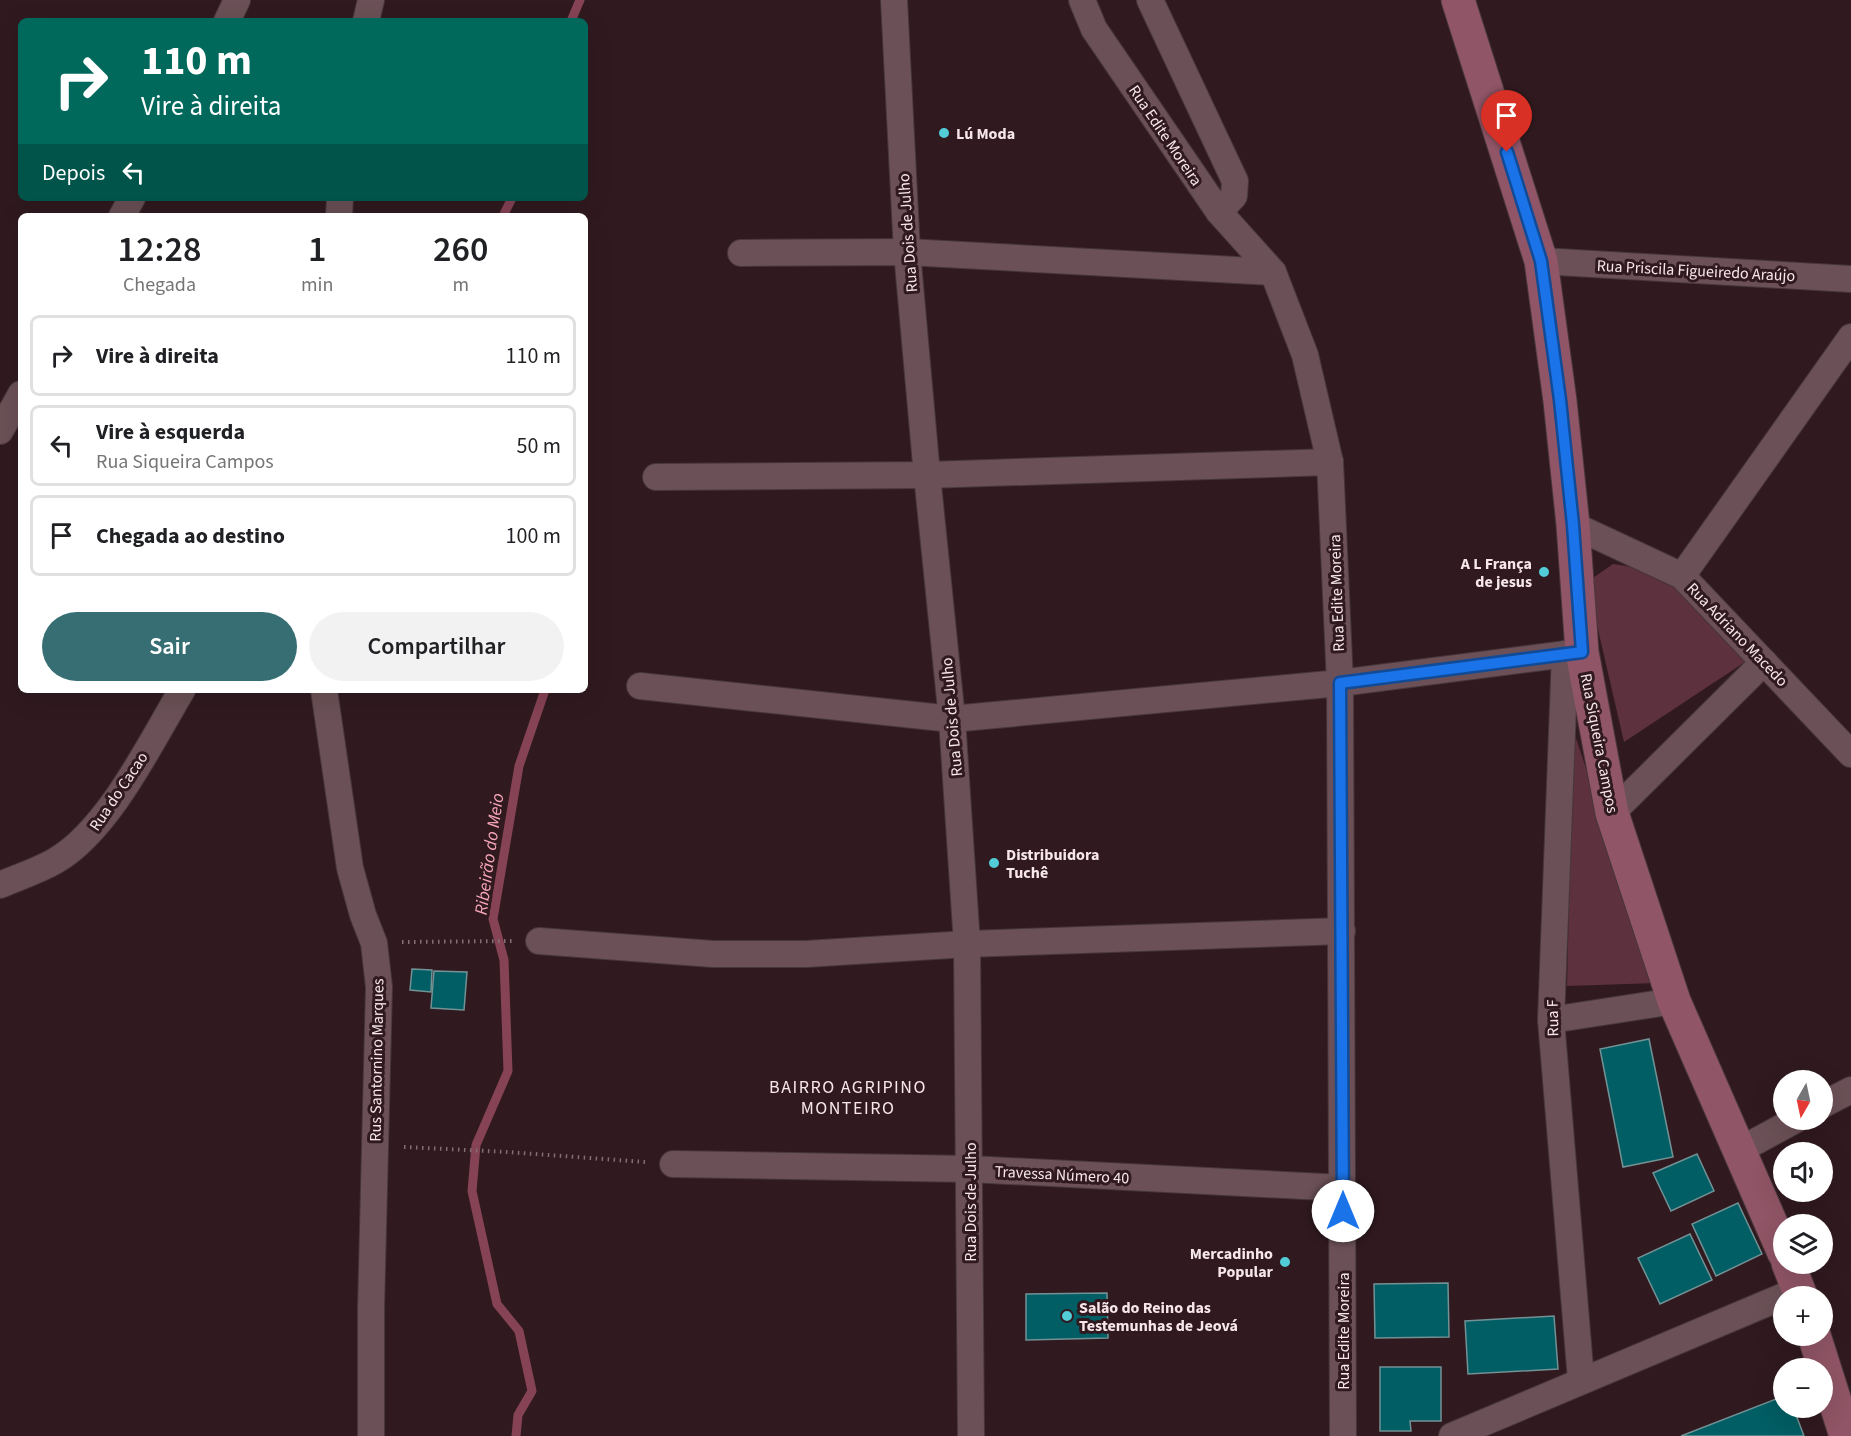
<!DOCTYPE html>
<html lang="pt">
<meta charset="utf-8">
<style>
:root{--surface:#fff;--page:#f2f2f2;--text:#202124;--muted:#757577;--line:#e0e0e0;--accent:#366e74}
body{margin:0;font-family:"Source Sans 3",sans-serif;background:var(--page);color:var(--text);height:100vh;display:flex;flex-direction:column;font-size:22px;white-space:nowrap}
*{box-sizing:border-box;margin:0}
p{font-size:20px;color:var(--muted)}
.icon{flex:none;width:33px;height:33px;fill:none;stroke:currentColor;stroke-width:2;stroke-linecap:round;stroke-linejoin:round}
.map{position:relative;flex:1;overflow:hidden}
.sheet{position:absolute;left:18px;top:213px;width:570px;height:480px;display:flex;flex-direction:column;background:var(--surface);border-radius:9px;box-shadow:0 6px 24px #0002}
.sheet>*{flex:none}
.hud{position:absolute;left:18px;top:18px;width:570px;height:183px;border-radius:9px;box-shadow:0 6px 24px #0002;background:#00695c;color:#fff;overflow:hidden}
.needle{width:39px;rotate:189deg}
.buttons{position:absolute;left:1773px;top:1070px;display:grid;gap:12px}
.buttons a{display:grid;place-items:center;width:60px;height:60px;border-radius:50%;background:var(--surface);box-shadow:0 6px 24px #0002;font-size:30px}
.pin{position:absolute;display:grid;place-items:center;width:51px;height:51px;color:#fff;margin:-62px -26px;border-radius:50% 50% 50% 0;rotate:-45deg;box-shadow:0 0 6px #0007}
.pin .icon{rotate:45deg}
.me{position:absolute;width:66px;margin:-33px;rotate:0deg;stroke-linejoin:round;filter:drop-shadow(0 0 4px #0008)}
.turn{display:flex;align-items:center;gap:21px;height:126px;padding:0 24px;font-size:27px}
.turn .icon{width:78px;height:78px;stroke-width:2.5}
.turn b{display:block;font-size:42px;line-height:51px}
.then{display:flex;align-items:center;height:57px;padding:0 24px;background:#0003;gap:12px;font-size:22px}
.eta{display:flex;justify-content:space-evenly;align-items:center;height:102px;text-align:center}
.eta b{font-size:36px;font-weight:600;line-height:42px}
.cta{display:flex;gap:12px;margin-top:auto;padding:12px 24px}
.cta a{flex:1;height:69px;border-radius:36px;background:var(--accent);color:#fff;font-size:24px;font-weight:600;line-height:69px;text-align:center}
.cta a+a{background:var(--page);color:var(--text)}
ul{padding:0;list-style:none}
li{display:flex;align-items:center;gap:18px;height:81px;margin:0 12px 9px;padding:0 12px;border:3px solid var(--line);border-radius:9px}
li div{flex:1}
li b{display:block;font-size:22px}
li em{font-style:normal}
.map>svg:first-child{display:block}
</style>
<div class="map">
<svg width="1851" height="1436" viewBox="0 0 1851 1436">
<rect width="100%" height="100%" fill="#301a20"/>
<g fill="#5d313d">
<path d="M1613 564 1660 571 1745 662 1624 742 1587 582Z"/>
<path d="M1573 729 1657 983 1567 986Z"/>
</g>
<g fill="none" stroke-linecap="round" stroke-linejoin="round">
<g stroke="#864356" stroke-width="9">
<path d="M571 21 580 0"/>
<path d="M503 216 512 198"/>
<path d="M516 1436 518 1415 532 1391 519 1331 497 1304 472 1191 476 1145 508 1071 504 960 493 919 519 766 545 690"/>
</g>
</g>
<g fill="#005e64" stroke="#729295" stroke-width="1.5">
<path d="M412 969 432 970 431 992 410 990Z"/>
<path d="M434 971 467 972 464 1010 431 1008Z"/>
<path d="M1649 1039 1673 1157 1623 1167 1600 1049Z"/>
<path d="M1697 1154 1714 1191 1671 1211 1653 1173Z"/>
<path d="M1738 1203 1762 1254 1716 1276 1692 1224Z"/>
<path d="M1690 1234 1712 1280 1660 1304 1638 1258Z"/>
<path d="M1448 1283 1449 1337 1375 1338 1374 1284Z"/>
<path d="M1107 1293 1108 1338 1026 1340V1294Z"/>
<path d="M1554 1316 1558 1369 1468 1374 1465 1321Z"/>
<path d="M1380 1367H1441V1421H1410L1411 1431H1380Z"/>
<path d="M1784 1396V1407H1793L1804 1436H1681Z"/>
</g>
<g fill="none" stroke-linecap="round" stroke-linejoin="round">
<g stroke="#48373a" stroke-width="28">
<g id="street">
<path d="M894 0 907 252 927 475 952 719 967 944 971 1436"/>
<path d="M1082 0 1094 29 1219 212 1273 272 1305 355 1330 462 1340 683 1343 1436"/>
<path d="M1150 0 1235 181 1234 196 1219 212"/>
<path d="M227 21 237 0"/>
<path d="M366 21 371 0"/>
<path d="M122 216 132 198"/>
<path d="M339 216 340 198"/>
<path d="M741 253 907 252 1273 272"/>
<path d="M1541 261 1851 279"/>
<path d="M0 431 21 394"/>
<path d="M656 477 927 475 1330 462"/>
<path d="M1573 525 1682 576 1851 754"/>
<path d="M1682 576 1851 337"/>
<path d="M1565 654 1551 1020 1581 1380"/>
<path d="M640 686 952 719 1340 683 1582 652"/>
<path d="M324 690 350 868 363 915 374 943 379 987 371 1309V1436"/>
<path d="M1612 813 1764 662"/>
<path d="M0 885C18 877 38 871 55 861 108 831 151 742 182 690"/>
<path d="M539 941 713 954H806L967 944 1342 931"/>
<path d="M1551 1020 1674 1001"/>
<path d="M1822 1105 1851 1090"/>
<path d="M1740 1150 1797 1119"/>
<path d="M673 1164 970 1169 1343 1188"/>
<path d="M1452 1436 1784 1296"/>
</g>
</g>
<g stroke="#48373a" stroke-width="35">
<g id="secondary">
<path d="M1458 0 1541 261 1560 401 1573 525 1582 652 1612 813 1674 1001 1784 1253"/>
<path d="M1788 1263 1801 1296"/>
<path d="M1814 1335 1846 1436"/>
</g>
</g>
<g stroke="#837074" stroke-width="4" stroke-dasharray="1.5 4.5" stroke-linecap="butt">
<path d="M402 942 512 941"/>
<path d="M404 1147 507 1152 645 1162"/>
</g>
<use href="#street" stroke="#6b5157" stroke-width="26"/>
<use href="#secondary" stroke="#905566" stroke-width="33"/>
</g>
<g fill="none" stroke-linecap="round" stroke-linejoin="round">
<g stroke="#114b97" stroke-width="15">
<path id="route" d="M1343 1211 1340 683 1582 652 1573 525 1560 400 1541 261 1507 152"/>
</g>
<use href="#route" stroke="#1a73e8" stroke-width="10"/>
</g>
<g fill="#52ccd6" stroke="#301a20" stroke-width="2">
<circle cx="944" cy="133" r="6"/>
<circle cx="1544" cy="572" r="6"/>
<circle cx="994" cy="863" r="6"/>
<circle cx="1285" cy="1262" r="6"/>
<circle cx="1067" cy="1316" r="6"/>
</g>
<g text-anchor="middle" stroke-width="6" stroke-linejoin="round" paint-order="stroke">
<g font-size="16" font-weight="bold" fill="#f7e7ea" stroke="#301a20" text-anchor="start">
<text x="956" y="139">Lú Moda</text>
<text x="1532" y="569" text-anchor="end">A L França<tspan x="1532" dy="18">de jesus</tspan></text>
<text x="1006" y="860">Distribuidora<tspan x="1006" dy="18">Tuchê</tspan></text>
<text x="1273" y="1259" text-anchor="end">Mercadinho<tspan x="1273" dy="18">Popular</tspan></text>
<text x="1079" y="1313">Salão do Reino das<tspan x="1079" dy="18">Testemunhas de Jeová</tspan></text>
</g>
<g font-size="16" fill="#f7e7ea" stroke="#301a20">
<text transform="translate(1166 135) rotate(56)" y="6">Rua Edite Moreira</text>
<text transform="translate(907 233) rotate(-94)" y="6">Rua Dois de Julho</text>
<text transform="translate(1696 270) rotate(3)" y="6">Rua Priscila Figueiredo Araújo</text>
<text transform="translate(1336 593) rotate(-92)" y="6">Rua Edite Moreira</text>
<text transform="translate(1738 634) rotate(46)" y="6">Rua Adriano Macedo</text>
<text transform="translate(951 717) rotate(-95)" y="6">Rua Dois de Julho</text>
<text transform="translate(1600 743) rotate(79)" y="6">Rua Siqueira Campos</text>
<text transform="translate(118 791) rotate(-56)" y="6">Rua do Cacao</text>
<text transform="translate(1552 1018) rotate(-91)" y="6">Rua F</text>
<text transform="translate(376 1060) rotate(-89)" y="6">Rus Santornino Marques</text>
<text transform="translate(1062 1174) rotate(3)" y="6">Travessa Número 40</text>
<text transform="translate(970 1202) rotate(-90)" y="6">Rua Dois de Julho</text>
<text transform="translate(1343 1331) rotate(-90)" y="6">Rua Edite Moreira</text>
</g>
<g font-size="18" font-style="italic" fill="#f8a6ba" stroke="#301a20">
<text transform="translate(489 854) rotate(-82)" y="6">Ribeirão do Meio</text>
</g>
<g font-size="18" letter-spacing="1.5" fill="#f7e7ea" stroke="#301a20">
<text x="848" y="1093">BAIRRO AGRIPINO<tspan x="848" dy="21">MONTEIRO</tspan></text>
</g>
</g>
</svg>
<div class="buttons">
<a><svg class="needle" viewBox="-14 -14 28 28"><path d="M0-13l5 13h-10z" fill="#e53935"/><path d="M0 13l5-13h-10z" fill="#757577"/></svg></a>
<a><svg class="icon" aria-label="sound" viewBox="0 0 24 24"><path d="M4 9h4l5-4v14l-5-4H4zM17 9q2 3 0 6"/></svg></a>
<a><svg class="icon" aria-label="layers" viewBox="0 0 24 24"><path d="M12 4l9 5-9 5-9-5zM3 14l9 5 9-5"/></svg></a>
<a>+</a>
<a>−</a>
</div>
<div class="pin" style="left:1507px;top:152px;background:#d93025"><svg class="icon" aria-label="arrive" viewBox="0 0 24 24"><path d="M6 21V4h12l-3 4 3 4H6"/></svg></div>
<svg class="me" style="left:1343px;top:1211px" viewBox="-20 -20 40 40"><circle r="19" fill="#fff"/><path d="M0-13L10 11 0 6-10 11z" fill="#1a73e8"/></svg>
<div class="hud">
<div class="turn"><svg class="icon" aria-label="right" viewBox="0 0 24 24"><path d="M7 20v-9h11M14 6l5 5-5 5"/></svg><div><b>110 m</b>Vire à direita</div></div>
<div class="then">Depois<svg class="icon" aria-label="left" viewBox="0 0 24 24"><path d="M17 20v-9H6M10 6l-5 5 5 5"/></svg></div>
</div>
<section class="sheet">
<div class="eta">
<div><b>12:28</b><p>Chegada</p></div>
<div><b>1</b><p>min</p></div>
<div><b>260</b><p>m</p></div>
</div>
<ul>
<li><svg class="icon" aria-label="right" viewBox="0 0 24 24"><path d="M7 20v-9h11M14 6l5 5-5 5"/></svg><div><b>Vire à direita</b></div><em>110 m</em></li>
<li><svg class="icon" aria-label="left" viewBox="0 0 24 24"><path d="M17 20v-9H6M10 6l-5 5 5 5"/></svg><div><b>Vire à esquerda</b><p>Rua Siqueira Campos</p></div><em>50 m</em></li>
<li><svg class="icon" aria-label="arrive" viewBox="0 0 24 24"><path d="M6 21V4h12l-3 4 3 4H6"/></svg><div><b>Chegada ao destino</b></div><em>100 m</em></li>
</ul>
<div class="cta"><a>Sair</a><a>Compartilhar</a></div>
</section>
</div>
